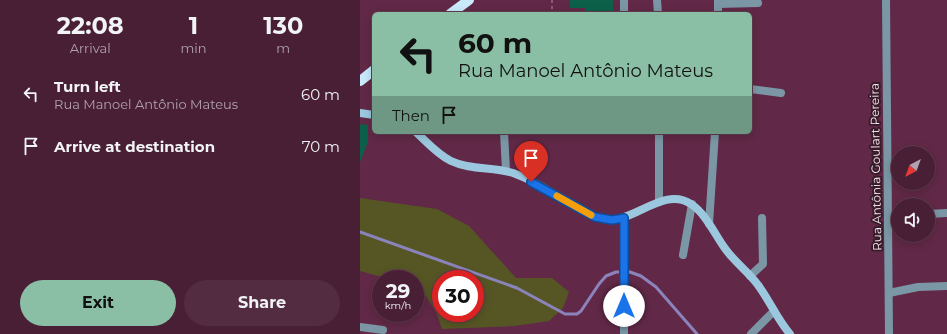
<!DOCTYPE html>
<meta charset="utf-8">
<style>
:root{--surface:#491f35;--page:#532c41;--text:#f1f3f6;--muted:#b1a2ad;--line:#613d50;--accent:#8abfa5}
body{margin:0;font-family:Montserrat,sans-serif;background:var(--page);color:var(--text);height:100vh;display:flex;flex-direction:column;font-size:15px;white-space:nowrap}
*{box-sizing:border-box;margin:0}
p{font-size:13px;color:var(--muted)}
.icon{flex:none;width:22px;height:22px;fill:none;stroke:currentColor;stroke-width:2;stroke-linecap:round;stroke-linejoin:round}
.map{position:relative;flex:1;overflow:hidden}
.panel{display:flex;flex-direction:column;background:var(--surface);width:360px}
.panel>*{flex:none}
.guide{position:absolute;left:12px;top:12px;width:380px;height:122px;border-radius:6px;box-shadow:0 2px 10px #0003,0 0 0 1px var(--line);background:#8abfa5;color:#111;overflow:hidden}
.needle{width:26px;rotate:221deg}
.fabs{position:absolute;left:531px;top:146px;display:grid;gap:8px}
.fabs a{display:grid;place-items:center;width:44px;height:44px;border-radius:50%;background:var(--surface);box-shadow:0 2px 10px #0003,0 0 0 1px var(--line);font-size:20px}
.speed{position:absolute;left:12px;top:270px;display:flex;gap:8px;font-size:20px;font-weight:700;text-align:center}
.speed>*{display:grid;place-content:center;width:52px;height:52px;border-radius:50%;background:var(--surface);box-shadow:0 2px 10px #0003,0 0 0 1px var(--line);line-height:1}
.speed small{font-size:10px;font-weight:400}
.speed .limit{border:6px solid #d22;background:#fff;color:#111}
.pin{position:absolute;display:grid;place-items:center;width:34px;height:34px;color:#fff;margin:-41px -17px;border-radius:50% 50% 50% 0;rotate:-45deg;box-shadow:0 0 4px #0007}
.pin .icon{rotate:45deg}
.me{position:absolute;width:44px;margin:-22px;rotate:0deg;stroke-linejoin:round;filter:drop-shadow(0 0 3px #0008)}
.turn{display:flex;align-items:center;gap:14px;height:84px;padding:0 20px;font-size:18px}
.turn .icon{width:52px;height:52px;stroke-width:2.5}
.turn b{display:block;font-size:28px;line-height:34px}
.then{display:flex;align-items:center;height:38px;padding:0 20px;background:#0003;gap:8px;font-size:15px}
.eta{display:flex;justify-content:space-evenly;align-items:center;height:68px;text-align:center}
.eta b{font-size:24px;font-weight:700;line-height:28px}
.action{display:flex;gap:8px;margin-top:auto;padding:8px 20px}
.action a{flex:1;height:46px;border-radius:24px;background:var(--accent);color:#111;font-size:16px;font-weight:700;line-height:46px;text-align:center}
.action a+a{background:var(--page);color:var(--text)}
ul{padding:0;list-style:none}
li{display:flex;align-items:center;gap:12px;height:52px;padding:0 20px}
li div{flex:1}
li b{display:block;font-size:15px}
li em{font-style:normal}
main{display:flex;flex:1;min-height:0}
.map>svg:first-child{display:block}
</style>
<main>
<section class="panel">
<div class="eta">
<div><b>22:08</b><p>Arrival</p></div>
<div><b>1</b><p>min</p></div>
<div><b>130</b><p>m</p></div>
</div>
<ul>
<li><svg class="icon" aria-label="left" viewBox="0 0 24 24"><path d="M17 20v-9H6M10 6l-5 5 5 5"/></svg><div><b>Turn left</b><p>Rua Manoel Antônio Mateus</p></div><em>60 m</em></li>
<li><svg class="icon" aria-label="arrive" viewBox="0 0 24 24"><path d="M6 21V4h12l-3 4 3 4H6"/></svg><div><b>Arrive at destination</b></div><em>70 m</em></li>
</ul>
<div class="action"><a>Exit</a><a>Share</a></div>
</section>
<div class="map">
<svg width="587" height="334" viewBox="0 0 587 334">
<rect width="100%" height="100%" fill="#612947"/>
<path fill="#565625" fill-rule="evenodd" d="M0 198 77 209 109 226 156 278H192L209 292 203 308 189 321 154 326 82 329 76 312 62 290 55 287V279H29L0 271ZM81 279H115V313H81Z"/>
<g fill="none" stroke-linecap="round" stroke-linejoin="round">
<path stroke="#8b84bc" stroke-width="3" d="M0 232 157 288 205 314H217L221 311 239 284 246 276 256 272H270L281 276 296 287 337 334"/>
</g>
<g fill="#0c604a">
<path d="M210 0H253V14H225V8H210Z"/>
<path d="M0 124 8 125V142L0 162Z"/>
</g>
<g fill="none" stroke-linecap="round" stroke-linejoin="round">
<path stroke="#9b7086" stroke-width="1.5" stroke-dasharray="3 3" stroke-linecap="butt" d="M192 0V14"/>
<g stroke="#7b97a5" stroke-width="8">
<path d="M264 0V14"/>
<path d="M297 0 298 14"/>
<path d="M526 0 529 334"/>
<path d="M358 4 398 3"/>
<path d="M358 14V0"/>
<path d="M390 89 421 93"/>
<path d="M144 132 146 171"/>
<path d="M299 132V202"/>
<path d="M568 214 587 213"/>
<path d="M264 218V334"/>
<path d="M528 218 538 216"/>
<path d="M349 224 355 132"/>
<path d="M323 255 332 204"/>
<path d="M390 276 403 264 402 218"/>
<path d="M529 293 558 287 587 286"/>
<path d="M0 327 23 330"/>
<path d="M391 334 414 311"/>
</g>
<g stroke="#9bc8de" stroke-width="8">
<path d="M0 113 14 115"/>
<path d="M56 132C67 142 77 154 91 161 110 170 133 167 153 173 173 180 191 192 209 203 222 210 236 220 251 220 277 219 305 187 331 204 346 214 354 233 364 247 374 262 388 271 398 285 410 301 417 319 430 334"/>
</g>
<g stroke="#c8eafb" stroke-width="10">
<path d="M90 14 109 0"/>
<path d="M0 81 14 70"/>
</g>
</g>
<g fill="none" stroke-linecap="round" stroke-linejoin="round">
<g stroke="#114b97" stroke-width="10">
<path id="route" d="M171 182 235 217 252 220 264 218V306"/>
</g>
<use href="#route" stroke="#1a73e8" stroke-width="7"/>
<path stroke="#f59e0b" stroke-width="7" d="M197 196 231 215"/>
</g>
<g text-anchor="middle" stroke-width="4" stroke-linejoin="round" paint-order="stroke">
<g font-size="12" fill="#fce6f0" stroke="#371d2a">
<text transform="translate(516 167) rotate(-91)" y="4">Rua Antônia Goulart Pereira</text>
</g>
</g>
</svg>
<div class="fabs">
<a><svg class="needle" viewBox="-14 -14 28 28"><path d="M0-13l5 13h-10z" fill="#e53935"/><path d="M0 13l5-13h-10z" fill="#b1a2ad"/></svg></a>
<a><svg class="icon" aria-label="sound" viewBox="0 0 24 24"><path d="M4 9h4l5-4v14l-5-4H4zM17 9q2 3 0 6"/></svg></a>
</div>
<div class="speed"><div>29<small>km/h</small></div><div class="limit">30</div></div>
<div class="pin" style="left:171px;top:182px;background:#d93025"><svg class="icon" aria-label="arrive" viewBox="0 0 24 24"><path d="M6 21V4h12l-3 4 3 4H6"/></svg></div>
<svg class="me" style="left:264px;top:306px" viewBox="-20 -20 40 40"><circle r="19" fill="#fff"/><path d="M0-13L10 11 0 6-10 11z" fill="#1a73e8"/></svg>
<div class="guide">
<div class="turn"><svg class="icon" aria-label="left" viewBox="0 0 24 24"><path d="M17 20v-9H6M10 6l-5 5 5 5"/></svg><div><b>60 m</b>Rua Manoel Antônio Mateus</div></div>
<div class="then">Then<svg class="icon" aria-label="arrive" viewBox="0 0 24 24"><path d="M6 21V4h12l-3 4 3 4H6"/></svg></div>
</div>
</div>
</main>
